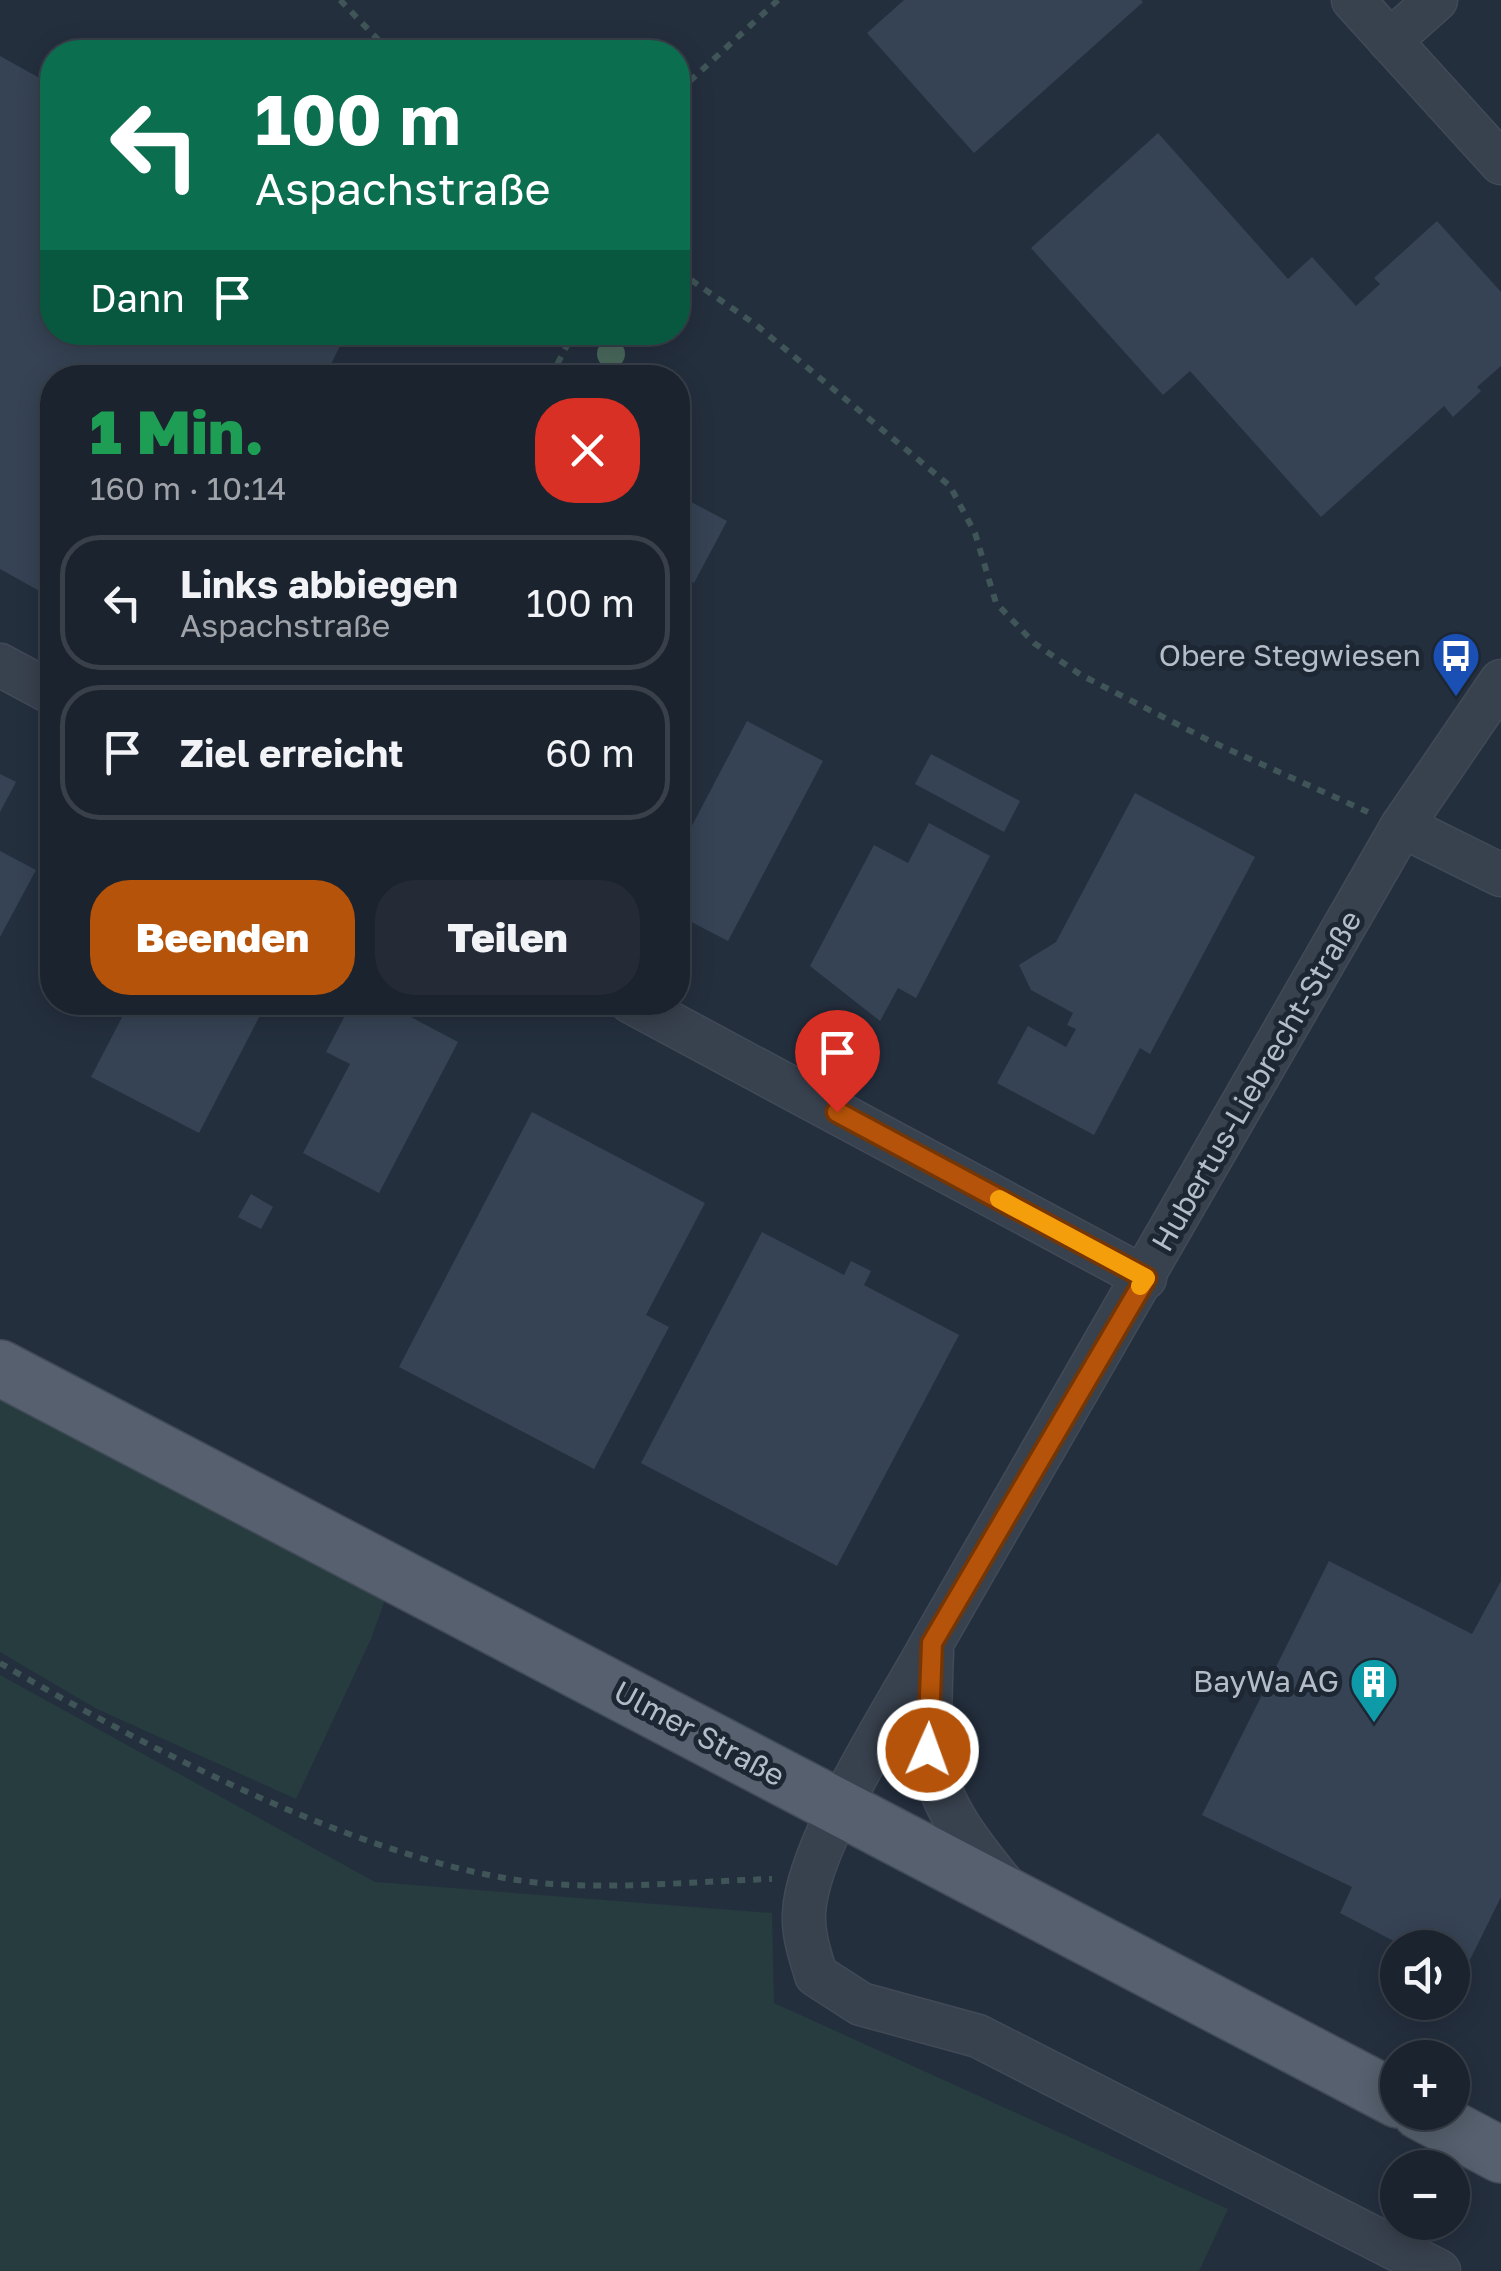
<!DOCTYPE html>
<html lang="de">
<meta charset="utf-8">
<style>
:root{--surface:#1b232e;--page:#242b36;--text:#f1f3f6;--muted:#a0a4aa;--line:#39404a;--accent:#b45309}
body{margin:0;font-family:"Golos Text",sans-serif;background:var(--page);color:var(--text);height:100vh;display:flex;flex-direction:column;font-size:38px;white-space:nowrap}
*{box-sizing:border-box;margin:0}
p{font-size:32px;color:var(--muted)}
.icon{flex:none;width:55px;height:55px;fill:none;stroke:currentColor;stroke-width:2;stroke-linecap:round;stroke-linejoin:round}
.map{position:relative;flex:1;overflow:hidden}
.panel{position:absolute;left:40px;top:365px;width:650px;height:650px;display:flex;flex-direction:column;background:var(--surface);border-radius:40px;box-shadow:0 5px 25px #0003,0 0 0 2px var(--line)}
.panel>*{flex:none}
.hud{position:absolute;left:40px;top:40px;width:650px;height:305px;border-radius:40px;box-shadow:0 5px 25px #0003,0 0 0 2px var(--line);background:#0b6e4f;color:#fff;overflow:hidden}
.buttons{position:absolute;left:1380px;top:1930px;display:grid;gap:20px}
.buttons a{display:grid;place-items:center;width:90px;height:90px;border-radius:50%;background:var(--surface);box-shadow:0 5px 25px #0003,0 0 0 2px var(--line);font-size:50px}
.pin{position:absolute;display:grid;place-items:center;width:85px;height:85px;color:#fff;margin:-102px -42px;border-radius:50% 50% 50% 0;rotate:-45deg;box-shadow:0 0 10px #0007}
.pin .icon{rotate:45deg}
.me{position:absolute;width:110px;margin:-55px;rotate:2deg;stroke-linejoin:round;filter:drop-shadow(0 0 8px #0008)}
.turn{display:flex;align-items:center;gap:35px;height:210px;padding:0 50px;font-size:45px}
.turn .icon{width:130px;height:130px;stroke-width:2.5}
.turn b{display:block;font-size:70px;line-height:85px}
.then{display:flex;align-items:center;height:95px;padding:0 50px;background:#0003;gap:20px;font-size:38px}
.round{display:grid;place-items:center;flex:none;width:105px;height:105px;border-radius:40px;background:var(--page)}
.overview{display:flex;align-items:center;justify-content:space-between;height:170px;padding:0 50px}
h1{font-size:60px;font-weight:800;line-height:75px;color:#1e9e55}
.primary-button{display:flex;gap:20px;margin-top:auto;padding:20px 50px}
.primary-button a{flex:1;height:115px;border-radius:40px;background:var(--accent);color:#fff;font-size:40px;font-weight:800;line-height:115px;text-align:center}
.primary-button a+a{background:var(--page);color:var(--text)}
ul{padding:0;list-style:none}
li{display:flex;align-items:center;gap:30px;height:135px;margin:0 20px 15px;padding:0 30px;border:5px solid var(--line);border-radius:40px}
li div{flex:1}
li b{display:block;font-size:38px}
li em{font-style:normal}
.map>svg:first-child{display:block}
</style>
<div class="map">
<svg width="1501" height="2271" viewBox="0 0 1501 2271">
<rect width="100%" height="100%" fill="#242f3e"/>
<g fill="#263c3f">
<path d="M0 1392 387 1594 371 1639 296 1799 95 1708 0 1652Z"/>
<path d="M0 1675 375 1882 772 1913 774 2003 1228 2209 1199 2271H0Z"/>
</g>
<g fill="#364354">
<path d="M904 0H1141L1143 2 974 153 867 33Z"/>
<path d="M0 56 52 85V332H347L324 378H52V598L0 569Z"/>
<path d="M1158 133 1288 279 1312 257 1356 306 1380 284 1374 278 1437 221 1501 292V366L1477 387 1481 391 1453 417 1444 406 1321 517 1190 371 1163 395 1031 248Z"/>
<path d="M678 495 727 521 694 583 678 574Z"/>
<path d="M747 721 823 761 728 941 678 915V835L685 839Z"/>
<path d="M931 754 1020 801 1004 832 915 784Z"/>
<path d="M0 774 16 782 0 812Z"/>
<path d="M1135 793 1255 857 1150 1054 1140 1048 1094 1135 997 1083 1028 1026 1066 1047 1076 1029 1067 1025 1073 1013 1031 990 1019 965 1056 942Z"/>
<path d="M929 823 990 856 916 998 898 988 880 1021 810 966 874 845 908 863Z"/>
<path d="M0 851 36 870 0 937Z"/>
<path d="M130 1002H267L199 1133 91 1077Z"/>
<path d="M352 1002H416L409 1016 458 1042 379 1193 303 1153 350 1064 326 1052Z"/>
<path d="M532 1112 705 1203 646 1315 669 1327 594 1469 399 1367Z"/>
<path d="M251 1194 273 1207 261 1229 238 1217Z"/>
<path d="M762 1232 844 1275 851 1261 871 1271 864 1285 959 1335 837 1566 641 1463Z"/>
<path d="M1329 1561 1472 1634 1501 1581V1897L1462 1976 1452 1971V1948H1407L1340 1913 1352 1887 1202 1815Z"/>
</g>
<g fill="none" stroke-linecap="round" stroke-linejoin="round">
<g stroke="#414a57" stroke-width="45">
<g id="minor">
<path d="M1353 0 1501 163"/>
<path d="M1390 41 1436 0"/>
<path d="M0 665 52 693"/>
<path d="M1402 826 1501 875"/>
<path d="M631 1002 1145 1278"/>
<path d="M932 1652C927 1776 927 1791 1006 1888"/>
<path d="M1439 2271 978 2036 861 2004 816 1975C810 1955 803 1935 804 1914 806 1846 897 1707 932 1643L1402 826 1501 681"/>
</g>
</g>
<g stroke="#414a57" stroke-width="58">
<g id="major">
<path d="M0 1368 1398 2100"/>
<path d="M1420 2112 1501 2155"/>
</g>
</g>
<g stroke="#3f5557" stroke-width="6" stroke-dasharray="8 8" stroke-linecap="butt">
<path d="M340 0 390 52"/>
<path d="M678 92 778 0"/>
<path d="M678 271 755 324 950 486 975 533 996 603 1034 643 1081 675 1210 741 1368 812"/>
<path d="M550 378 574 332"/>
<path d="M0 1663C148 1749 381 1871 552 1884 625 1889 700 1881 772 1879"/>
</g>
<use href="#minor" stroke="#38414e" stroke-width="42"/>
<use href="#major" stroke="#56606e" stroke-width="55"/>
</g>
<circle fill="#4b6a5d" cx="611" cy="354" r="14"/>
<g fill="none" stroke-linecap="round" stroke-linejoin="round">
<g stroke="#753606" stroke-width="25">
<path id="route" d="M837 1112 1146 1278 932 1643 928 1750"/>
</g>
<use href="#route" stroke="#b45309" stroke-width="18"/>
<path stroke="#f59e0b" stroke-width="18" d="M999 1199 1146 1278 1140 1286"/>
</g>
<defs>
<g id="bus-pin" transform="scale(2.5)"><path d="M0 17L-7.5 6A9.5 9.5 0 1 1 7.5 6Z" fill="#1a4fb4" stroke="#1d2633"/><path d="M-5-6H5V4H4V6H2V4H-2V6H-4V4H-5ZM-3.5-4V0h7V-4ZM-3.5 1.2v1.5H-2V1.2ZM2 1.2v1.5H3.5V1.2Z" fill="#fff"/></g>
<g id="building-pin" transform="scale(2.5)"><path d="M0 17L-7.5 6A9.5 9.5 0 1 1 7.5 6Z" fill="#0f9aa8" stroke="#1d2633"/><path d="M-4-6H4V6H1V3H-1V6H-4ZM-2.5-4.3h1.7v1.8h-1.7ZM.8-4.3h1.7v1.8H.8ZM-2.5-1h1.7V.8h-1.7ZM.8-1h1.7V.8H.8Z" fill="#fff"/></g>
</defs>
<g fill-rule="evenodd">
<use href="#bus-pin" x="1456" y="656"/>
<use href="#building-pin" x="1374" y="1682"/>
</g>
<g text-anchor="middle" stroke-width="10" stroke-linejoin="round" paint-order="stroke">
<g font-size="30" fill="#b4bcc9" stroke="#1d2633" text-anchor="end">
<text x="1421" y="666">Obere Stegwiesen</text>
<text x="1339" y="1692">BayWa AG</text>
</g>
<g font-size="30" fill="#b4bcc9" stroke="#1d2633">
<text transform="translate(1257 1081) rotate(-60)" y="10">Hubertus-Liebrecht-Straße</text>
<text transform="translate(699 1734) rotate(28)" y="10">Ulmer Straße</text>
</g>
</g>
</svg>
<div class="buttons">
<a><svg class="icon" aria-label="sound" viewBox="0 0 24 24"><path d="M4 9h4l5-4v14l-5-4H4zM17 9q2 3 0 6"/></svg></a>
<a>+</a>
<a>−</a>
</div>
<div class="pin" style="left:837px;top:1112px;background:#d93025"><svg class="icon" aria-label="arrive" viewBox="0 0 24 24"><path d="M6 21V4h12l-3 4 3 4H6"/></svg></div>
<svg class="me" style="left:928px;top:1750px" viewBox="-20 -20 40 40"><circle r="17" fill="#b45309" stroke="#fff" stroke-width="3"/><path d="M0-11L8 9 0 5-8 9z" fill="#fff"/></svg>
<div class="hud">
<div class="turn"><svg class="icon" aria-label="left" viewBox="0 0 24 24"><path d="M17 20v-9H6M10 6l-5 5 5 5"/></svg><div><b>100 m</b>Aspachstraße</div></div>
<div class="then">Dann<svg class="icon" aria-label="arrive" viewBox="0 0 24 24"><path d="M6 21V4h12l-3 4 3 4H6"/></svg></div>
</div>
<section class="panel">
<div class="overview"><div><h1>1 Min.</h1><p>160 m · 10:14</p></div><a class="round" style="background:#d93025;color:#fff"><svg class="icon" aria-label="close" viewBox="0 0 24 24"><path d="M6 6l12 12M18 6L6 18"/></svg></a></div>
<ul>
<li><svg class="icon" aria-label="left" viewBox="0 0 24 24"><path d="M17 20v-9H6M10 6l-5 5 5 5"/></svg><div><b>Links abbiegen</b><p>Aspachstraße</p></div><em>100 m</em></li>
<li><svg class="icon" aria-label="arrive" viewBox="0 0 24 24"><path d="M6 21V4h12l-3 4 3 4H6"/></svg><div><b>Ziel erreicht</b></div><em>60 m</em></li>
</ul>
<div class="primary-button"><a>Beenden</a><a>Teilen</a></div>
</section>
</div>
